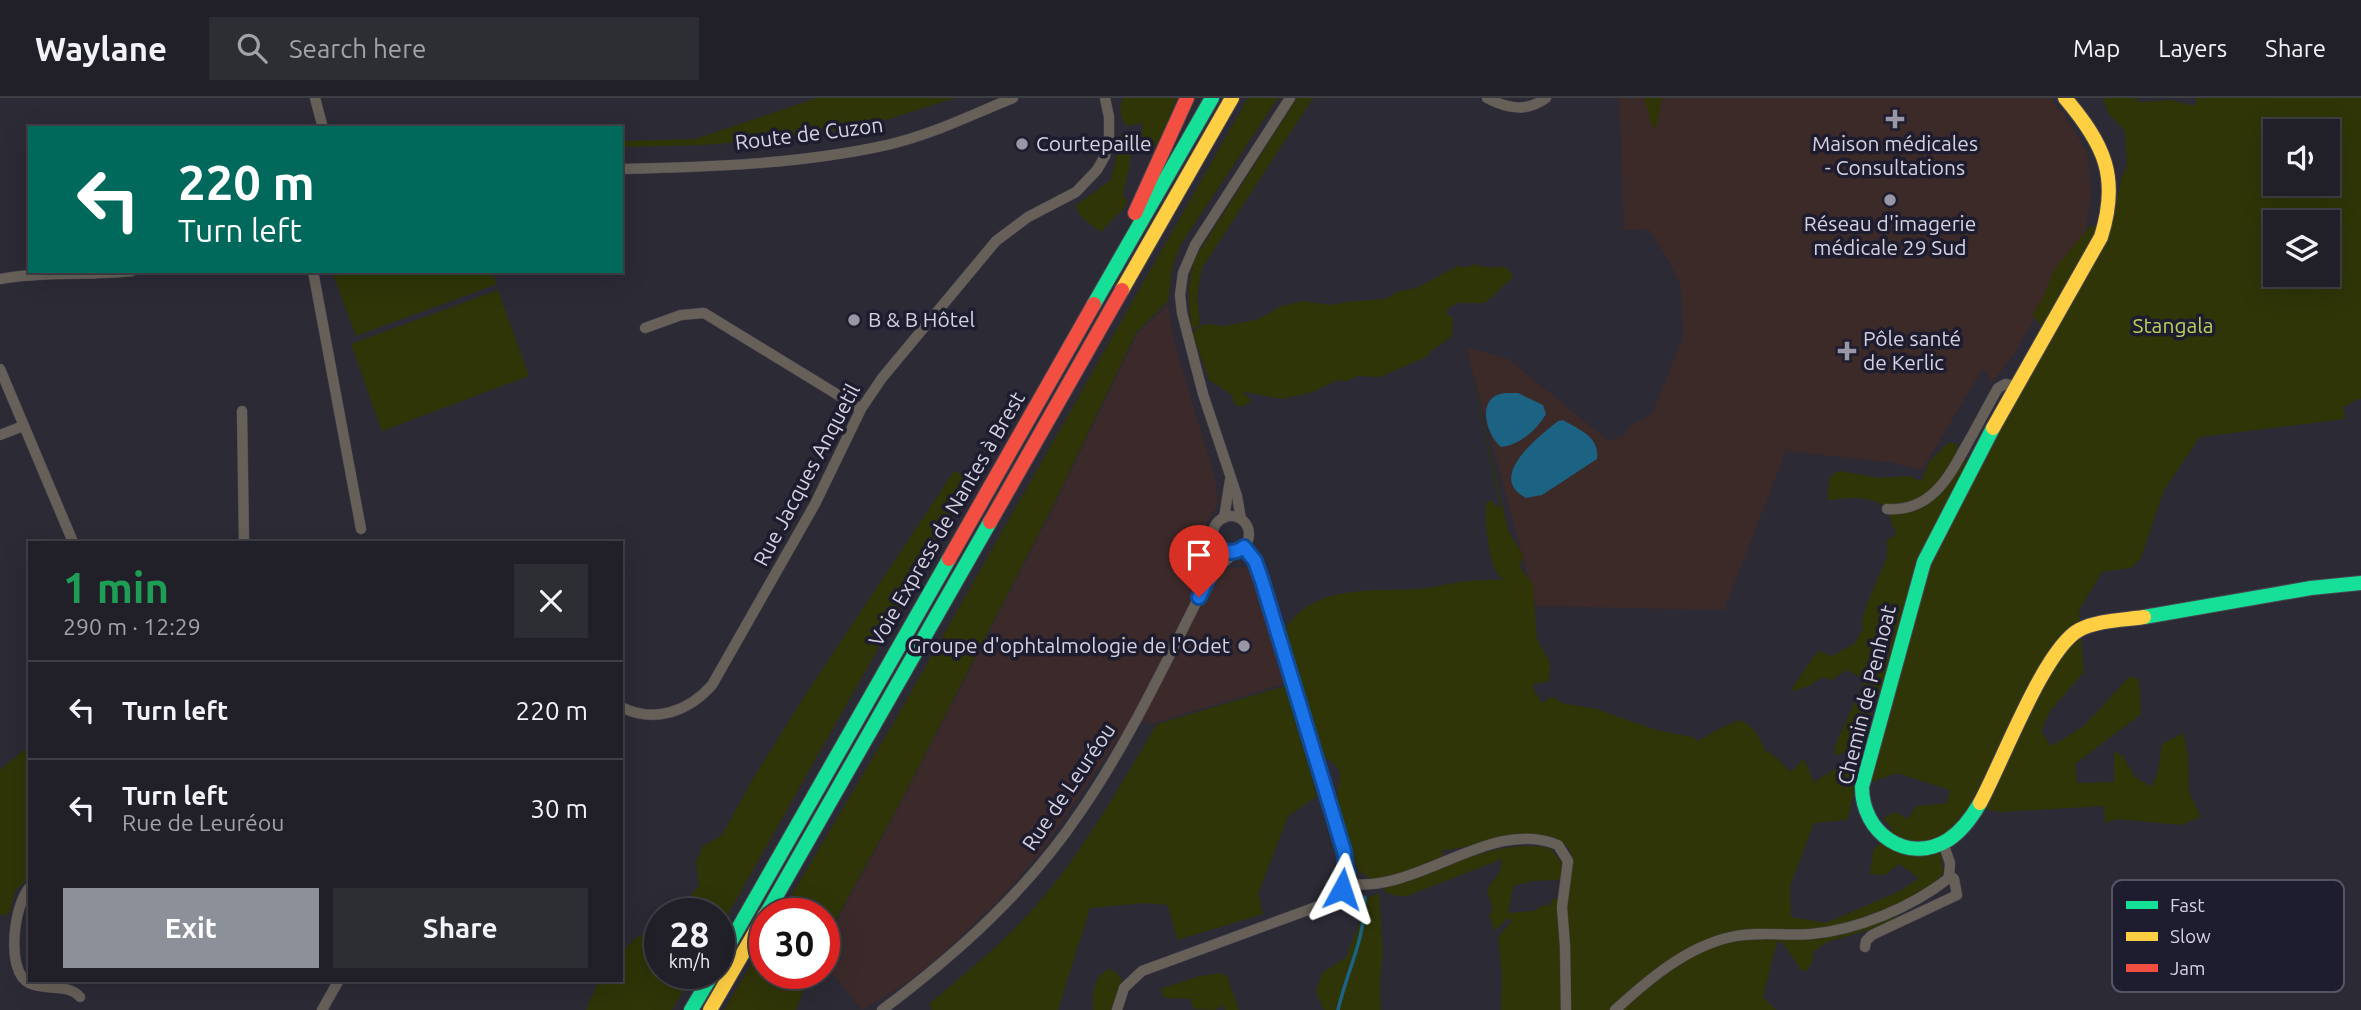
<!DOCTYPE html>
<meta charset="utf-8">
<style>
:root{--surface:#212028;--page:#2d2d34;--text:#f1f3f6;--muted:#a2a3a8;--line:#3e3e45;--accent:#8c9099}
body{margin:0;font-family:Ubuntu,sans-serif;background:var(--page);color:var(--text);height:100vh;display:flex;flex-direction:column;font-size:26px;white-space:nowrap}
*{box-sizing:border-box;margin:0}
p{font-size:23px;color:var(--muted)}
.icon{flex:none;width:38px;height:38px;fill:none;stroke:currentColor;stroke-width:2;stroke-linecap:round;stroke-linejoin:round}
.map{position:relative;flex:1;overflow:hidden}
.panel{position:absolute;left:28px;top:443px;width:595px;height:441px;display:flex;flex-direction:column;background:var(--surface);border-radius:0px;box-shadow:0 7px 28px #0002,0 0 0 2px var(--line)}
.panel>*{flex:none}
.top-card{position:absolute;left:28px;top:28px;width:595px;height:147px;border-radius:0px;box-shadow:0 7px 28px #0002,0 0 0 2px var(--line);background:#00695c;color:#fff;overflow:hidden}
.controls{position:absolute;left:2263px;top:21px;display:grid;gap:14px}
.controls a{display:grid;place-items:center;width:77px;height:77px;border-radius:0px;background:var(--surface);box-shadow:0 7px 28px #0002,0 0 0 2px var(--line);font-size:35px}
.speed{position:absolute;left:644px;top:800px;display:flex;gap:14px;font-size:35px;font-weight:700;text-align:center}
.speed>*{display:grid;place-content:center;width:91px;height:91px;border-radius:50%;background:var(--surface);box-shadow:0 7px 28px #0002,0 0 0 2px var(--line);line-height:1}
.speed small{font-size:18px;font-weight:400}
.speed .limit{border:10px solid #d22;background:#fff;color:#111}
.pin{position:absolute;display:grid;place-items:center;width:60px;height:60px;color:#fff;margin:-72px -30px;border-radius:50% 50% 50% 0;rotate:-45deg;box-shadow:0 0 7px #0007}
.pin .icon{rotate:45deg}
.me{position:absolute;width:77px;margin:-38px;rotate:5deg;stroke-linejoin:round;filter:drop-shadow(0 0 5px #0008)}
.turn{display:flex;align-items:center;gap:24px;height:147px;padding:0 35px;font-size:32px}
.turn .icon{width:91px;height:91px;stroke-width:2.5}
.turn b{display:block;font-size:49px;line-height:60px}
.round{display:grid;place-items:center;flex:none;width:74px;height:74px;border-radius:0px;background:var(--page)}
.overview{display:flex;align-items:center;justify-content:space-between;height:119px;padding:0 35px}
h1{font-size:42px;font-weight:700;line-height:52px;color:#1e9e55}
.primary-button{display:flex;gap:14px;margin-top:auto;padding:14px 35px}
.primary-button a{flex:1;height:80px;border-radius:0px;background:var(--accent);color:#fff;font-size:28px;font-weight:700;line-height:80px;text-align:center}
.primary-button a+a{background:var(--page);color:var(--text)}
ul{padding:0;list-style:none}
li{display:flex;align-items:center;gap:21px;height:98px;padding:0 35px;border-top:2px solid var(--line)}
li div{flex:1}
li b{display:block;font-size:26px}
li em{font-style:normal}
header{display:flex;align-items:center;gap:42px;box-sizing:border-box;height:98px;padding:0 35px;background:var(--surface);border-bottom:2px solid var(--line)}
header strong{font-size:33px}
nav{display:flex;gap:38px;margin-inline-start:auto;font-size:24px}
.search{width:490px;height:63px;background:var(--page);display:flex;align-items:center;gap:18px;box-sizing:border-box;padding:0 24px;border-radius:0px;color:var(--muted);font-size:26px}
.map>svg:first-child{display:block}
</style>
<header>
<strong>Waylane</strong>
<div class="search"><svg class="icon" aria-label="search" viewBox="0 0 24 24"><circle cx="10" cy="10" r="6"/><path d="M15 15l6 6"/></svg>Search here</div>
<nav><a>Map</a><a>Layers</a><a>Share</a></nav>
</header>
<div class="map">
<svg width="2361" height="912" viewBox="0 0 2361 912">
<rect width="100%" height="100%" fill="#2c2a35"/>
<path fill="#3c2a2b" d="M1168 207 1174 243 1215 381 1218 406 1205 428 1203 437 1204 456 1229 470 1252 469 1286 585 1151 626 1132 621 1041 754 1000 801 942 856 908 884 862 912 824 865V847L900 707 1054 409 1137 236Z"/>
<path fill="#3c2a28" d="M1619 0H2050L2065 18 2087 54 2091 96 2086 131 2014 256 1991 286 1986 272H1982L1922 372 1888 364 1786 353 1724 512 1536 508 1466 249 1508 261 1609 343 1624 337 1631 327 1652 316 1683 239 1681 188 1670 165 1649 131 1624 132Z"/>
<g fill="#2f3507" fill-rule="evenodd">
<path d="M817 0H955L889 21 809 38 703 47 621 49V43L695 41Z"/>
<path d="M1123 0H1177L1161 40 1154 49 1141 47 1143 25 1127 28C1120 20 1118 10 1123 0Z"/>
<path d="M1248 0H1278L1181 146 1172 170 1168 203 1136 235 1053 408 900 705 824 844V816L781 815 898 617Z"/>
<path d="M1297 0H1313L1202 170 1197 198 1200 227 1192 231C1188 206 1187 185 1195 160Z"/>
<path d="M1644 0H1662L1656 30 1652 28Z"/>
<path d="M2103 0H2136L2138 4 2170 2 2195 8 2197 0H2361V300L2343 309 2345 321 2200 339 2164 392 2141 460 2131 470 2102 474 2079 512 2084 574 2050 613 2041 633 2051 648 2084 628 2129 579 2139 581 2141 616 2075 666 2077 685 2114 684V653L2123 658 2135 679 2152 689 2158 673 2162 646 2183 635 2188 657 2189 694 2201 719 2181 727 2117 721 2105 725 2104 708 2001 714 1984 711 1959 719 1953 733 1938 744 1944 775 1887 827 1827 844 1814 853 1813 862 1807 873 1801 872 1782 844H1777L1763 899 1776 912H1501L1502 876 1498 839 1512 823 1508 820 1495 833 1489 818 1493 812 1487 791 1500 774 1502 761 1407 798C1398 798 1389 798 1383 791L1402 783 1404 774C1384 778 1374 790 1357 770L1337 700 1340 674 1333 664 1322 658 1291 558 1286 530C1314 486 1371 494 1416 491 1429 491 1441 487 1454 485 1470 482 1487 482 1503 482 1501 479 1498 477 1496 473 1489 461 1483 416 1487 404L1492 402 1495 407 1501 410 1466 249 1508 432 1523 457 1520 469 1533 486 1537 541 1550 565 1549 583 1533 586 1534 592 1542 605 1550 599 1556 600 1561 605 1596 611 1653 631 1692 639 1698 643 1717 632 1739 622C1752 626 1760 638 1764 651L1778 661 1791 674 1804 661 1814 684 1853 660C1856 683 1854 700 1847 722L1814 725 1790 788 1791 819 1826 825 1900 793 1919 780 1899 766 1885 777 1870 776 1873 753 1892 731 1883 720 1896 714 1907 721 1917 708 1947 705 1950 692 1897 675 1869 685 1888 617 1883 585C1872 609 1862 649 1836 658L1834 650 1865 581 1846 572 1832 582 1822 579 1809 588 1793 593 1792 590 1818 553 1832 558 1854 546 1863 531 1862 523 1868 503 1887 459V443L1896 436C1893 429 1891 420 1888 414 1877 395 1846 400 1828 402L1829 381 1834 375 1840 373 1879 380 1909 378 1921 383 1929 364 1949 344 1957 346V357L1977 368 2049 238 2032 216 2042 202 2055 170 2091 127 2097 130 2115 113 2121 81 2127 68 2125 33 2108 15ZM2275 33H2328V86H2275ZM2275 124H2328V177H2275ZM1533 737C1582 743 1576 761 1561 798L1552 802 1550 808 1543 807 1534 813 1508 815 1513 788 1531 783 1558 782 1561 780 1562 765 1550 750C1513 743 1481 755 1447 767L1441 753Z"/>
<path d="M1127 35C1137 53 1125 80 1123 99L1128 102 1124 110 1101 134 1082 120 1075 108 1111 82 1121 38Z"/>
<path d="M1474 166C1478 167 1482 169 1487 169 1499 171 1507 163 1513 179L1485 205H1458L1448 210 1446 216 1453 220 1452 238 1431 253 1428 258 1380 279 1358 278 1348 283 1337 282 1313 294 1283 301 1244 294 1243 297 1248 298 1251 304 1241 309 1234 306 1232 297 1209 282 1193 236 1196 231 1205 226 1224 228 1259 221 1279 209 1302 203 1332 207 1345 204 1385 201 1397 194 1416 190 1458 168 1467 169Z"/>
<path d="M332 173H492L497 186 356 238Z"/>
<path d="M498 192 529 278 382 333 351 246Z"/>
<path d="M954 373 961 376 970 388 719 832V816L677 815 699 787 696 763 703 748 722 737 754 679 809 591Z"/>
<path d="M1285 588 1317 698 1288 718 1258 796 1263 816 1177 842 1168 807 1145 805 1090 810 1058 912H932L929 906C960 879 993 854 1021 824 1077 766 1116 694 1157 626Z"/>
<path d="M24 652 30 654V778L15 793 10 814 3 818 0 815V672Z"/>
<path d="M1379 795 1383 855 1380 886 1381 912H1324L1316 894 1322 875 1346 859 1361 821 1358 804Z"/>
<path d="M660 829V875H694L672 912H586L599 882H621V855L637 839Z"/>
<path d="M765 843V875H810L796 912H724Z"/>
<path d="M1109 871 1116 874 1122 882 1112 912H1093C1092 896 1093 879 1109 871Z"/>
<path d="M1221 875 1227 878 1239 912H1225L1224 906 1216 912 1193 911 1191 901 1165 900 1160 891 1200 878Z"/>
</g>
<g fill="#1b6283">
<path d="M1518 295 1543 307 1546 316C1537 332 1519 347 1501 349 1488 339 1478 308 1495 298 1502 294 1511 295 1518 295Z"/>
<path d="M1563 322C1580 332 1600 339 1597 361L1542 397 1526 400C1485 379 1540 338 1558 323Z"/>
</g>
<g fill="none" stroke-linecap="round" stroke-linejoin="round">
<path stroke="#1b6283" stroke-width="3.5" d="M1338 912C1347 872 1365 843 1365 799"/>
<g stroke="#484650" stroke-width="11">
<g id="street">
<path d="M315 0 323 30"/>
<path d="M1487 0C1508 11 1527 14 1546 0"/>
<path d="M621 71C710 69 801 66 887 47 931 37 971 17 1013 0"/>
<path d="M313 173 361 431"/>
<path d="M0 181C44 173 88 178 132 173"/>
<path d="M645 230 681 217 704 215 861 311"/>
<path d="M0 271 73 444"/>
<path d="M242 313 244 444"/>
<path d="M0 337 23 328"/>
<path d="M1887 411C1930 414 1948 381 1966 348 1977 329 1987 309 1998 290L2005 286 2015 288"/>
<circle cx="1231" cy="436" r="18"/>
<path d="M1224 420 1230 382"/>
<path d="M1241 421 1237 398 1203 296 1182 215 1180 197 1183 175 1195 147 1290 0"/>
<path d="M1209 478 1235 454"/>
<path d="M621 609C655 626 689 613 712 587L815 406 861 311 882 280 996 143 1028 119 1076 94 1097 72 1105 58 1109 42V19L1105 0"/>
<path d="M1344 785C1416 799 1489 718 1558 747L1568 763 1562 809 1565 848 1566 912"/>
<path d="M30 789C14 805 5 873 29 885 44 893 68 885 80 899"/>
<path d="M1865 849 1866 843 1872 837 1957 797 1954 781 1949 777"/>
<path d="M322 912 339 882"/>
<path d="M882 912C958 855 1028 792 1081 713 1127 646 1162 572 1199 499L1209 479 1215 444"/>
<path d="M1117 912 1124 890 1142 873 1327 805C1347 793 1348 775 1344 753L1262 483 1255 463 1244 449"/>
<path d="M1615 912C1648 882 1686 849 1731 839 1757 833 1785 838 1811 836 1858 832 1912 809 1949 780L1950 765 1943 745"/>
</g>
</g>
<g stroke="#484650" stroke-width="16">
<g id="fast">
<path d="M1094 206 1212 0"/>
<path d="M2144 519 2311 490 2361 485"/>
<path d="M1980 705C1972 719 1962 733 1948 742 1907 767 1862 735 1862 689L1924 464 1993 330"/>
<path d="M766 816 990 424"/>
<path d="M719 864 949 461"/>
<path d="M691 912 713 875"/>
</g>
</g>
<g stroke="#484650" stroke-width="16">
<g id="slow">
<path d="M1122 192 1232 0"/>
<path d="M1993 330 2101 139C2120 79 2104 46 2065 0"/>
<path d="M1980 705C2002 665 2044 551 2079 532 2097 522 2124 522 2144 519"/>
<path d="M710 912 765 817"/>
</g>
</g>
<g stroke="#484650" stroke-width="16">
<g id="jam">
<path d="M1135 115 1187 0"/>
<path d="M990 424 1122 192"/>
<path d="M949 461 1094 206"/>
</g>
</g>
<use href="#street" stroke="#676059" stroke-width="10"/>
<use href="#fast" stroke="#16e098" stroke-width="14"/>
<use href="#slow" stroke="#ffcf43" stroke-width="14"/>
<use href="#jam" stroke="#f24e42" stroke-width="14"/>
</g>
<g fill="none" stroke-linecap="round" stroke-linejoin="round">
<g stroke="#114b97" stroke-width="18">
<path id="route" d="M1199 499 1209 478 1215 444C1221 455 1233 457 1244 449L1255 463 1262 483 1344 753 1347 776 1342 791"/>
</g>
<use href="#route" stroke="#1a73e8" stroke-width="12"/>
</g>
<g fill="#9997a4" stroke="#1e1c2f" stroke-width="2.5">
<path d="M1891.5 10.5h7v7h7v7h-7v7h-7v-7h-7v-7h7z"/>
<circle cx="1022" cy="46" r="7"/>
<circle cx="1890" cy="102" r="7"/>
<circle cx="854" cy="222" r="7"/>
<path d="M1843.5 242.5h7v7h7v7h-7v7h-7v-7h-7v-7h7z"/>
<circle cx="1244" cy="548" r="7"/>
</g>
<g text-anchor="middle" stroke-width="7" stroke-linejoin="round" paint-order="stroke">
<g font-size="21" fill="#d4d2e0" stroke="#1e1c2f">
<text transform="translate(809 36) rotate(-7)" y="7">Route de Cuzon</text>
<text transform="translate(807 377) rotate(-62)" y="7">Rue Jacques Anquetil</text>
<text transform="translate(947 421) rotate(-60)" y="7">Voie Express de Nantes à Brest</text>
<text transform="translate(1867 597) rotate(-76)" y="7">Chemin de Penhoat</text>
<text transform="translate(1069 689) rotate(-56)" y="7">Rue de Leuréou</text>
</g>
<g font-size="21" fill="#d4d2e0" stroke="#1e1c2f" text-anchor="start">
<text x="1036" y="53">Courtepaille</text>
<text x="1895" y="53" text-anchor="middle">Maison médicales<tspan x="1895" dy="24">- Consultations</tspan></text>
<text x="1890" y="133" text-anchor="middle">Réseau d'imagerie<tspan x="1890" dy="24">médicale 29 Sud</tspan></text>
<text x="868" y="229">B &amp; B Hôtel</text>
<text x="1863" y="248">Pôle santé<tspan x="1863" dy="24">de Kerlic</tspan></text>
<text x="1230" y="555" text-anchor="end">Groupe d'ophtalmologie de l'Odet</text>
</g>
<g font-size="21" fill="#bbd15d" stroke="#1e1c2f">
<text x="2173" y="235">Stangala</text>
</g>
</g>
<rect x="2112" y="782" width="232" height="112" rx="10" fill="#1e1c2f" stroke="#555364" stroke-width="2"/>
<rect x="2126" y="803" width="32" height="8" fill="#16e098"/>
<rect x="2126" y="834" width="32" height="9" fill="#ffcf43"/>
<rect x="2126" y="866" width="32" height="8" fill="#f24e42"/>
<g font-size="19" fill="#d4d2e0">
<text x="2170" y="814">Fast</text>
<text x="2170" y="845">Slow</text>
<text x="2170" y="877">Jam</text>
</g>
</svg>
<div class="controls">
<a><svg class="icon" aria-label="sound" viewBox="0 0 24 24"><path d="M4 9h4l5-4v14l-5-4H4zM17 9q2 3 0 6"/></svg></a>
<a><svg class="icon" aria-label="layers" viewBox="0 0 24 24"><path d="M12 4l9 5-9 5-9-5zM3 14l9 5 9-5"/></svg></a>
</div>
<div class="speed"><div>28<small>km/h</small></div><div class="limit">30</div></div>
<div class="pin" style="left:1199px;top:499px;background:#d93025"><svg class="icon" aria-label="arrive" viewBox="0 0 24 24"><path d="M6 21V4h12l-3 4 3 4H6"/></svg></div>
<svg class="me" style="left:1342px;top:791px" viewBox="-20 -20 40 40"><path d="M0-17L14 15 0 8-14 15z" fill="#1a73e8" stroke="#fff" stroke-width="4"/></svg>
<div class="top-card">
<div class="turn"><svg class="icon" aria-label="left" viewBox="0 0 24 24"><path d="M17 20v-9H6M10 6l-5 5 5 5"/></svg><div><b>220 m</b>Turn left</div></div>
</div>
<section class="panel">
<div class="overview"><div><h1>1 min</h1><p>290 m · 12:29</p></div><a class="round"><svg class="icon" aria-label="close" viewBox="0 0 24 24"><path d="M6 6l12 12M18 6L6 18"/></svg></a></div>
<ul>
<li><svg class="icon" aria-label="left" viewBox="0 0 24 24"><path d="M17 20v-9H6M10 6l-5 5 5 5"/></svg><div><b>Turn left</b></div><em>220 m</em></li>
<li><svg class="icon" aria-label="left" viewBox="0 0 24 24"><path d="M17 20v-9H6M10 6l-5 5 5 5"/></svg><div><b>Turn left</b><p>Rue de Leuréou</p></div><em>30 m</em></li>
</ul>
<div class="primary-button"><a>Exit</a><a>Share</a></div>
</section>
</div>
